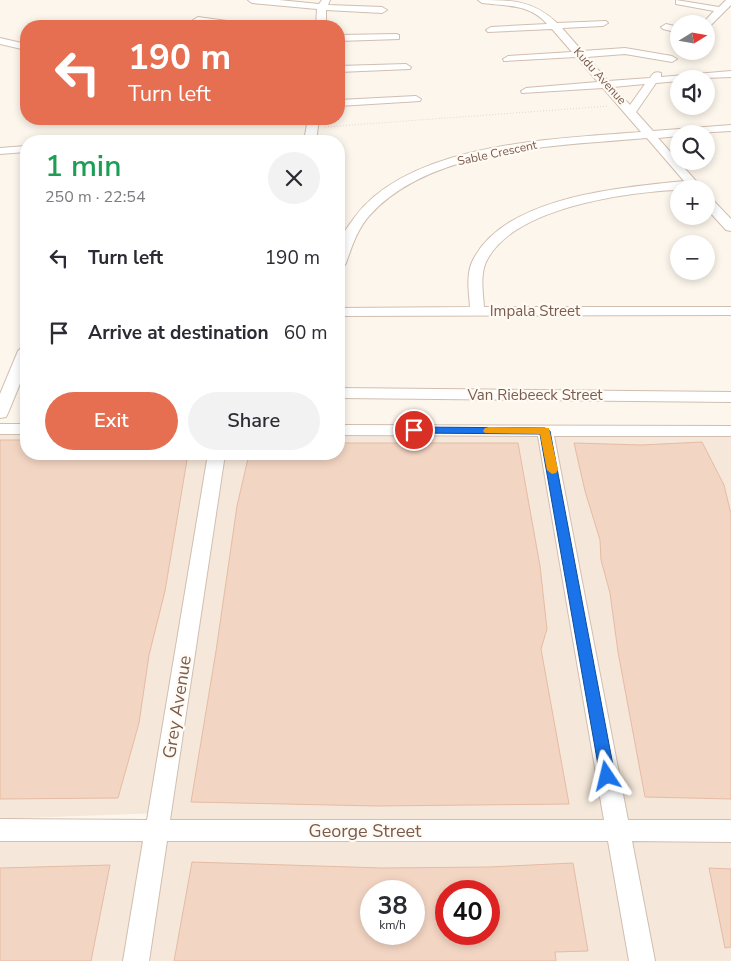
<!DOCTYPE html>
<meta charset="utf-8">
<style>
:root{--surface:#fff;--page:#f2f2f3;--text:#2b2b33;--muted:#7c7c81;--accent:#e76f51}
body{margin:0;font-family:"Nunito Sans",sans-serif;background:var(--page);color:var(--text);height:100vh;display:flex;flex-direction:column;font-size:19px;white-space:nowrap}
*{box-sizing:border-box;margin:0}
p{font-size:16px;color:var(--muted)}
.icon{flex:none;width:28px;height:28px;fill:none;stroke:currentColor;stroke-width:2;stroke-linecap:round;stroke-linejoin:round}
.map{position:relative;flex:1;overflow:hidden}
.panel{position:absolute;left:20px;top:135px;width:325px;height:325px;display:flex;flex-direction:column;background:var(--surface);border-radius:20px;box-shadow:0 2px 8px #0003}
.panel>*{flex:none}
.guide{position:absolute;left:20px;top:20px;width:325px;height:105px;border-radius:20px;box-shadow:0 2px 8px #0003;background:#e76f51;color:#fff;overflow:hidden}
.needle{width:32px;rotate:79deg}
.controls{position:absolute;left:670px;top:15px;display:grid;gap:10px}
.controls a{display:grid;place-items:center;width:45px;height:45px;border-radius:50%;background:var(--surface);box-shadow:0 2px 8px #0003;font-size:25px}
.speed{position:absolute;left:360px;top:880px;display:flex;gap:10px;font-size:25px;font-weight:700;text-align:center}
.speed>*{display:grid;place-content:center;width:65px;height:65px;border-radius:50%;background:var(--surface);box-shadow:0 2px 8px #0003;line-height:1}
.speed small{font-size:12px;font-weight:400}
.speed .limit{border:8px solid #d22;background:#fff;color:#111}
.pin{position:absolute;display:grid;place-items:center;width:42px;height:42px;color:#fff;margin:-21px;border:2px solid #fff;border-radius:50%;box-shadow:0 1px 5px #0007}
.me{position:absolute;width:55px;margin:-28px;rotate:350deg;stroke-linejoin:round;filter:drop-shadow(0 0 4px #0008)}
.turn{display:flex;align-items:center;gap:18px;height:105px;padding:0 25px;font-size:22px}
.turn .icon{width:65px;height:65px;stroke-width:2.5}
.turn b{display:block;font-size:35px;line-height:42px}
.round{display:grid;place-items:center;flex:none;width:52px;height:52px;border-radius:26px;background:var(--page)}
.head{display:flex;align-items:center;justify-content:space-between;height:85px;padding:0 25px}
h1{font-size:30px;font-weight:600;line-height:38px;color:#1e9e55}
.button{display:flex;gap:10px;margin-top:auto;padding:10px 25px}
.button a{flex:1;height:58px;border-radius:30px;background:var(--accent);color:#fff;font-size:20px;font-weight:600;line-height:58px;text-align:center}
.button a+a{background:var(--page);color:var(--text)}
ul{padding:0;list-style:none}
li{display:flex;align-items:center;gap:15px;height:75px;padding:0 25px}
li div{flex:1}
li b{display:block;font-size:19px}
li em{font-style:normal}
.map>svg:first-child{display:block}
</style>
<div class="map">
<svg width="731" height="961" viewBox="0 0 731 961">
<rect width="100%" height="100%" fill="#fdf6ec"/>
<path fill="#f5e8da" fill-rule="evenodd" d="M0 429H26V454H339V430L731 431V961H0V830L157 831 160 813 0 819ZM371 891H414V934H371ZM446 891H489V934H446Z"/>
<g fill="#f3d5c3" stroke="#e6bba3" fill-rule="evenodd">
<path d="M0 440H26V454H188L165 591 149 655 139 723 118 798 0 799Z"/>
<path d="M702 442 724 485 731 514V799L645 797 618 652 610 593 601 560 600 540 585 491 574 443 641 445Z"/>
<path d="M339 443H518L540 566 547 629 541 649 569 804 377 806 191 802 216 651 237 506 249 454H339Z"/>
<path d="M192 862 382 868 489 867 573 863 588 951 555 952 556 961H174ZM371 891H414V934H371ZM446 891H489V934H446Z"/>
<path d="M110 865 91 961H0V868Z"/>
<path d="M709 868 731 869V947L725 948Z"/>
</g>
<g fill="none" stroke-linecap="round" stroke-linejoin="round">
<g stroke="#d1beb0" stroke-width="2">
<g id="minor">
<path d="M248 0H279L319 4 322 0H330L328 5 382 7 387 10 382 13 326 10V26H316L317 9 252 3Z"/>
<path d="M478 0C511 0 533 0 557 23L606 21 608 23 603 26 562 28 582 51 625 48 672 56 677 59 672 62 625 54 587 57 608 81 650 78C653 73 655 71 661 73V77L731 71V77L679 79V81L656 83 636 112 653 131 731 125V131L679 134V136L658 138 703 189C646 189 514 203 486 262 480 275 483 293 484 307H731V315L339 316V308L470 307C469 293 466 276 472 262 503 196 620 188 684 181L647 138C561 146 431 146 369 216 357 230 352 246 346 263L344 266 339 267C339 260 338 251 339 244 341 234 349 226 354 218 410 142 556 139 641 132L603 88 522 93 521 91 526 88 598 82 576 57 504 61 503 59 508 56 572 52 552 29 488 32 486 30 491 27 547 24C530 4 506 6 482 3ZM645 84 630 105 613 87Z"/>
<path d="M676 0 719 7 726 0H731V5L709 27 706 28V24H702L714 11 676 4Z"/>
<path d="M198 17 242 23 247 26H223L195 22 193 20Z"/>
<path d="M666 24 679 27V33L663 29 661 27Z"/>
<path d="M396 34 399 35V39L339 41V35Z"/>
<path d="M0 38 26 44V50L0 44Z"/>
<path d="M406 64 411 67 410 69 339 72V66Z"/>
<path d="M416 96 421 99 420 101 339 106V100Z"/>
<path d="M308 119H319L316 141H304Z"/>
<path d="M26 146V152L0 154V148Z"/>
<path d="M706 196 710 197 731 219V231L726 230 706 208Z"/>
<path d="M26 347V369L8 413 6 417 0 418V394L18 351 21 348Z"/>
<path d="M339 388 731 392V402L339 398Z"/>
<rect x="0" y="424" width="26" height="10"/>
<path d="M339 425 731 426V436H554L628 820H731V842L632 841 655 961H629L608 841H167L149 961H123L143 841H0V819L147 820 208 454H225L170 820H604L538 436 339 435Z"/>
</g>
</g>
<path stroke="#d9b8a5" stroke-width="1" stroke-dasharray="0.5 2.5" stroke-linecap="butt" d="M325 127 609 106"/>
<use href="#minor" fill="#fff" fill-rule="evenodd"/>
</g>
<path fill="#1a73e8" stroke="#114b97" d="M414 427 545 428 550 431 615 776 613 780 607 782 602 780 600 776 540 434 410 433 408 430 410 428Z"/>
<path fill="#f59e0b" d="M489 427 549 428 558 470 556 473 552 474 547 470 540 434 485 433 483 431 485 428Z"/>
<g text-anchor="middle" stroke-width="4.5" stroke-linejoin="round" paint-order="stroke">
<g font-size="12" fill="#7a5c4d" stroke="#fffaf3">
<text transform="translate(600 76) rotate(48)" y="4">Kudu Avenue</text>
<text transform="translate(497 153) rotate(-12)" y="4">Sable Crescent</text>
</g>
<g font-size="15" fill="#7a5c4d" stroke="#fffaf3">
<text x="535" y="316">Impala Street</text>
<text x="535" y="400">Van Riebeeck Street</text>
</g>
<g font-size="18" fill="#7a5c4d" stroke="#fffaf3">
<text transform="translate(177 707) rotate(-81)" y="6">Grey Avenue</text>
<text x="365" y="837">George Street</text>
</g>
</g>
</svg>
<div class="controls">
<a><svg class="needle" viewBox="-14 -14 28 28"><path d="M0-13l5 13h-10z" fill="#e53935"/><path d="M0 13l5-13h-10z" fill="#7c7c81"/></svg></a>
<a><svg class="icon" aria-label="sound" viewBox="0 0 24 24"><path d="M4 9h4l5-4v14l-5-4H4zM17 9q2 3 0 6"/></svg></a>
<a><svg class="icon" aria-label="search" viewBox="0 0 24 24"><circle cx="10" cy="10" r="6"/><path d="M15 15l6 6"/></svg></a>
<a>+</a>
<a>−</a>
</div>
<div class="speed"><div>38<small>km/h</small></div><div class="limit">40</div></div>
<div class="pin" style="left:414px;top:430px;background:#d93025"><svg class="icon" aria-label="arrive" viewBox="0 0 24 24"><path d="M6 21V4h12l-3 4 3 4H6"/></svg></div>
<svg class="me" style="left:607px;top:776px" viewBox="-20 -20 40 40"><path d="M0-17L14 15 0 8-14 15z" fill="#1a73e8" stroke="#fff" stroke-width="4"/></svg>
<div class="guide">
<div class="turn"><svg class="icon" aria-label="left" viewBox="0 0 24 24"><path d="M17 20v-9H6M10 6l-5 5 5 5"/></svg><div><b>190 m</b>Turn left</div></div>
</div>
<section class="panel">
<div class="head"><div><h1>1 min</h1><p>250 m · 22:54</p></div><a class="round"><svg class="icon" aria-label="close" viewBox="0 0 24 24"><path d="M6 6l12 12M18 6L6 18"/></svg></a></div>
<ul>
<li><svg class="icon" aria-label="left" viewBox="0 0 24 24"><path d="M17 20v-9H6M10 6l-5 5 5 5"/></svg><div><b>Turn left</b></div><em>190 m</em></li>
<li><svg class="icon" aria-label="arrive" viewBox="0 0 24 24"><path d="M6 21V4h12l-3 4 3 4H6"/></svg><div><b>Arrive at destination</b></div><em>60 m</em></li>
</ul>
<div class="button"><a>Exit</a><a>Share</a></div>
</section>
</div>
